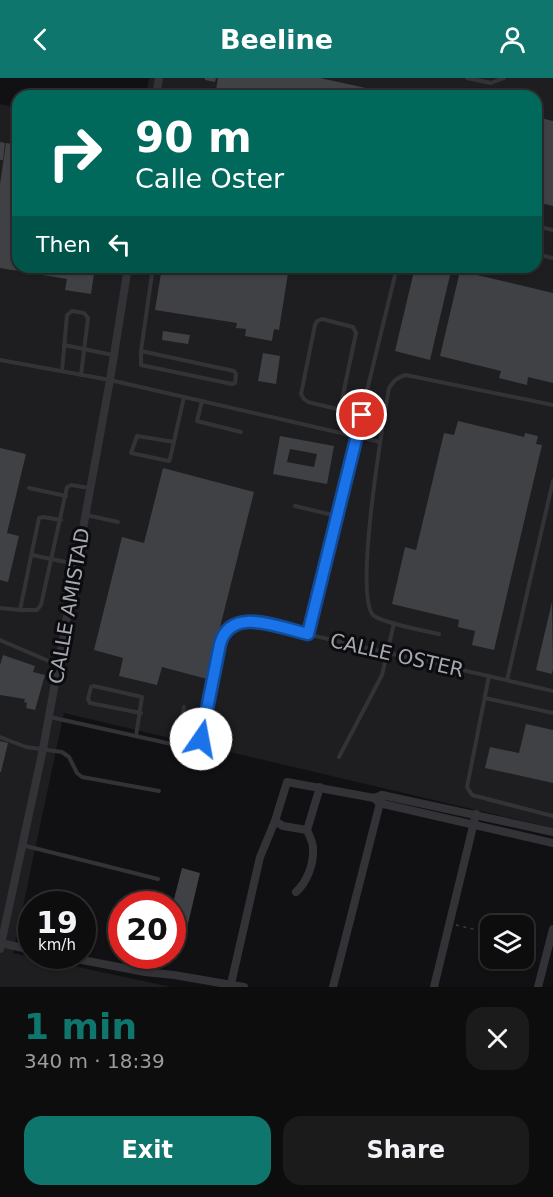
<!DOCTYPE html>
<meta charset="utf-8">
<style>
:root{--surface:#0d0d0e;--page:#1b1b1c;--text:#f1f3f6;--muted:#9a9c9e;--line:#2d2d2e;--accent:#0f766e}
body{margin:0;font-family:"DejaVu Sans",sans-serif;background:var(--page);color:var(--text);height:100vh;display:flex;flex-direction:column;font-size:22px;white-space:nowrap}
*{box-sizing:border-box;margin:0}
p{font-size:20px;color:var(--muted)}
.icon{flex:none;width:33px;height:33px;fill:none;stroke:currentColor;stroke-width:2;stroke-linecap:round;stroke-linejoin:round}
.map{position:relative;height:909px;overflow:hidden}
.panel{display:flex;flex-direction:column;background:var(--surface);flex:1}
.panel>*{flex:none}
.guide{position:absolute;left:12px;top:12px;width:530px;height:183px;border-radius:18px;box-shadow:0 2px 4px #0004,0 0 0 2px var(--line);background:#00695c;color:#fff;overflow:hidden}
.buttons{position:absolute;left:480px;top:837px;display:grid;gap:12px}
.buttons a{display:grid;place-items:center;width:54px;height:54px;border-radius:12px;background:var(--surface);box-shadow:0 2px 4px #0004,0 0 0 2px var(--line);font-size:30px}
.speed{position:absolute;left:18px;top:813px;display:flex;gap:12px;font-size:30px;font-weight:700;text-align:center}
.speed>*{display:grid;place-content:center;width:78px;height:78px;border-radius:50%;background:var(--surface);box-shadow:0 2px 4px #0004,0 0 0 2px var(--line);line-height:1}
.speed small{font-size:15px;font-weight:400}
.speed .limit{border:9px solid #d22;background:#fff;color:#111}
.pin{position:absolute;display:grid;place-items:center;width:51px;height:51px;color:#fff;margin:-26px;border:3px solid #fff;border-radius:50%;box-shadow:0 2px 6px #0007}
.me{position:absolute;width:66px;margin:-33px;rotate:12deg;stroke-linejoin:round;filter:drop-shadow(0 0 4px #0008)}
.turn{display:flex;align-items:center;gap:21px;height:126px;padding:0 24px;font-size:27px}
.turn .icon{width:78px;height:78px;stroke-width:2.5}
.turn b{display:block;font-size:42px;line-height:51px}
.then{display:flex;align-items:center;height:57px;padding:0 24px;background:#0003;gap:12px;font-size:22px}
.round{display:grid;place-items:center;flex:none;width:63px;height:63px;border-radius:18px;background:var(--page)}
.head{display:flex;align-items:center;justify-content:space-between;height:102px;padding:0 24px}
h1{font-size:36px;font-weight:600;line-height:45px;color:var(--accent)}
.button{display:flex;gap:12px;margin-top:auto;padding:12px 24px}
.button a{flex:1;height:69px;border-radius:18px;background:var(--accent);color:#fff;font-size:24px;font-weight:600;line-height:69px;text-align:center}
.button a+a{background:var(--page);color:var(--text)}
header{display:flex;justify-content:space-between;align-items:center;height:78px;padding:0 24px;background:var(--accent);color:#fff;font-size:27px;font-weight:600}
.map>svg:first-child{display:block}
</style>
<header><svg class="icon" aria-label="back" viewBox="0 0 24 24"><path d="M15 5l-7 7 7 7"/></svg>Beeline<svg class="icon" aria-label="person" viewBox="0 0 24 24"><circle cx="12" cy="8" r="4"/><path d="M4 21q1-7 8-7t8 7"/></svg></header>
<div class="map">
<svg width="553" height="909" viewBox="0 0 553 909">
<rect width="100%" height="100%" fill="#111113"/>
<path fill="#1e1d1f" d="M149 0H553V750L64 635 13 875 171 909H0V26L18 30V189H536V18H146Z"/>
<g fill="#404145" fill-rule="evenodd">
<path d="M205 0H216L215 4 205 2Z"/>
<path d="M218 0H320L398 17 215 18Z"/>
<path d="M536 39 553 43V128L536 124Z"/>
<path d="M0 64 5 65 3 82H0Z"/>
<path d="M6 65 18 67V189H95L91 216 65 212 67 201 0 190V106Z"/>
<path d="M162 189H289L279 252 274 251 272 263 245 258 246 251 236 250 237 245 155 232Z"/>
<path d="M415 189 450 197 430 282 395 273Z"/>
<path d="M460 193 553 215V305L528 299 527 307 499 300 501 293 440 278Z"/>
<path d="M163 253 190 257 188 266 162 262Z"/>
<path d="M263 275 280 278 276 306 258 303Z"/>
<path d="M458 343 524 359 525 355 538 358 536 366 542 367 494 572 472 567 475 553 458 549 459 542 392 526 405 469 416 472 444 355 454 357Z"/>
<path d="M280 358 334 368 327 406 273 396ZM290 371 317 376 314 389 287 384Z"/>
<path d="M0 370 26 376 7 455 19 458 8 504 0 502Z"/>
<path d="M163 390 254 414 207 601 162 589 157 607 119 598 123 580 94 572 122 459 144 465Z"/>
<path d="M552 524 553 591 552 596 536 592Z"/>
<path d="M3 577 35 588 33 594 45 597 35 632 26 630 27 625 24 624 25 621 0 617V587Z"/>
<path d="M526 646 553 652V705L485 690 490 669 519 675Z"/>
<path d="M0 663 8 665 1 694H0Z"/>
<path d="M182 790 200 795 187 850 172 847V829Z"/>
</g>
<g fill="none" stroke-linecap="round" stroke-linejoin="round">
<g stroke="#393a3e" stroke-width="1.5" stroke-dasharray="3 4.5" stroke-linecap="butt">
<path d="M456 847 490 855"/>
<path d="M524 863 539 866"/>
</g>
<g stroke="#333337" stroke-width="4">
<path d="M467 0 491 5 504 0"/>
<path d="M536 148 553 152"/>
<path d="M536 176 553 180"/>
<path d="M64 267 113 277"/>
<path d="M141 273 234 293 236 296 235 305 232 306 141 287V273L153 189"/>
<path d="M0 282 110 302 380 364"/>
<path d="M62 293 67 237 72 233 84 235 88 240 81 297"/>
<path d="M202 323 197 343 241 354"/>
<path d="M340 331 356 255 353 249 322 241 317 243 315 247 301 316 304 321 308 324 362 337"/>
<path d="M174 364 137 358 131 375 169 383 170 381 184 319"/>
<path d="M29 410 66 418"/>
<path d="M295 428 337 438"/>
<path d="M86 437 118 444"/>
<path d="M32 477 75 486"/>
<path d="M0 530 20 532 39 440 43 439 61 442"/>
<path d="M20 532H37L41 527 67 409 71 407 89 410"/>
<path d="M308 556 397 189"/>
<path d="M439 556C426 553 381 545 373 537 354 515 383 345 389 310 394 303 397 299 406 297L553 327"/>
<path d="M0 562 58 587"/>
<path d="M489 598 467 709 472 717 553 738"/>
<path d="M507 602 553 403"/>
<path d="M485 620 553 635"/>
<path d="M50 639 185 669 197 666 203 655 222 559C232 542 246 542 263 546L553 613"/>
<path d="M136 658 142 619 94 608 91 609 88 621 90 625 141 635"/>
<path d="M0 659 26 669 62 674 69 679 77 695 82 699 159 713"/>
<path d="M176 667 184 629"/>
<path d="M339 679 382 597 394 545"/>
<path d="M22 767 158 801"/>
</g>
<g stroke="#333337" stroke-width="8">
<path d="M156 18 159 0"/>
<path d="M382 717 553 754"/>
<path d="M376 722 379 725 553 765"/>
<path d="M275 743 283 748 307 752 320 709"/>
<path d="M296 814C307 804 314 786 313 770 313 764 309 757 307 752"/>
<path d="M1 865 32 872"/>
<path d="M0 871 43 671 110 302 128 189"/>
<path d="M61 878 145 894 174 897 244 909"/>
<path d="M231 906 260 779 275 743 287 704 374 720 382 717"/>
<path d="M333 909 382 717"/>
<path d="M434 909 476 736"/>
<path d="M538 909 553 851"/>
</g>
</g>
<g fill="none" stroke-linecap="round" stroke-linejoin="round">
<g stroke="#114b97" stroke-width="15">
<path id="route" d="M201 661 220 566C231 527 280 550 308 556L362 337"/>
</g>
<use href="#route" stroke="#1a73e8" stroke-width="10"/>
</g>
<g text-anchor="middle" stroke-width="6" stroke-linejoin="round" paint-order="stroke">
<g font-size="20" fill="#a4a8b2" stroke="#0c0c0e">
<text transform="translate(69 528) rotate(-80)" y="7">CALLE AMISTAD</text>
<text transform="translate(397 577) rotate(13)" y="7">CALLE OSTER</text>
</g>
</g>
</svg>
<div class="buttons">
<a><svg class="icon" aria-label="layers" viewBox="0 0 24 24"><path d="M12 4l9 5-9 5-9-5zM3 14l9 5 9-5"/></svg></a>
</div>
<div class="speed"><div>19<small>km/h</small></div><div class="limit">20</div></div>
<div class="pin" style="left:362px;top:337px;background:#d93025"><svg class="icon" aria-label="arrive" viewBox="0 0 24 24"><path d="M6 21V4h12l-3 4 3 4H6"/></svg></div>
<svg class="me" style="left:201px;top:661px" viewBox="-20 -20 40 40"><circle r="19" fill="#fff"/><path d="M0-13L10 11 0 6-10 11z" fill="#1a73e8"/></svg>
<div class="guide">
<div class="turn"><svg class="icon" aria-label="right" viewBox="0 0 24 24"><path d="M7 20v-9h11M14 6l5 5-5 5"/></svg><div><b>90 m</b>Calle Oster</div></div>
<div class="then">Then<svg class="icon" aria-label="left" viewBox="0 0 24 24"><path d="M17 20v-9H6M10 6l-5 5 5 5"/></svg></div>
</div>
</div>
<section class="panel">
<div class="head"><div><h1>1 min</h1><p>340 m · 18:39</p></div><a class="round"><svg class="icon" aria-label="close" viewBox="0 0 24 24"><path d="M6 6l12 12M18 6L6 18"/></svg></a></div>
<div class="button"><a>Exit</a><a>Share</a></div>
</section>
